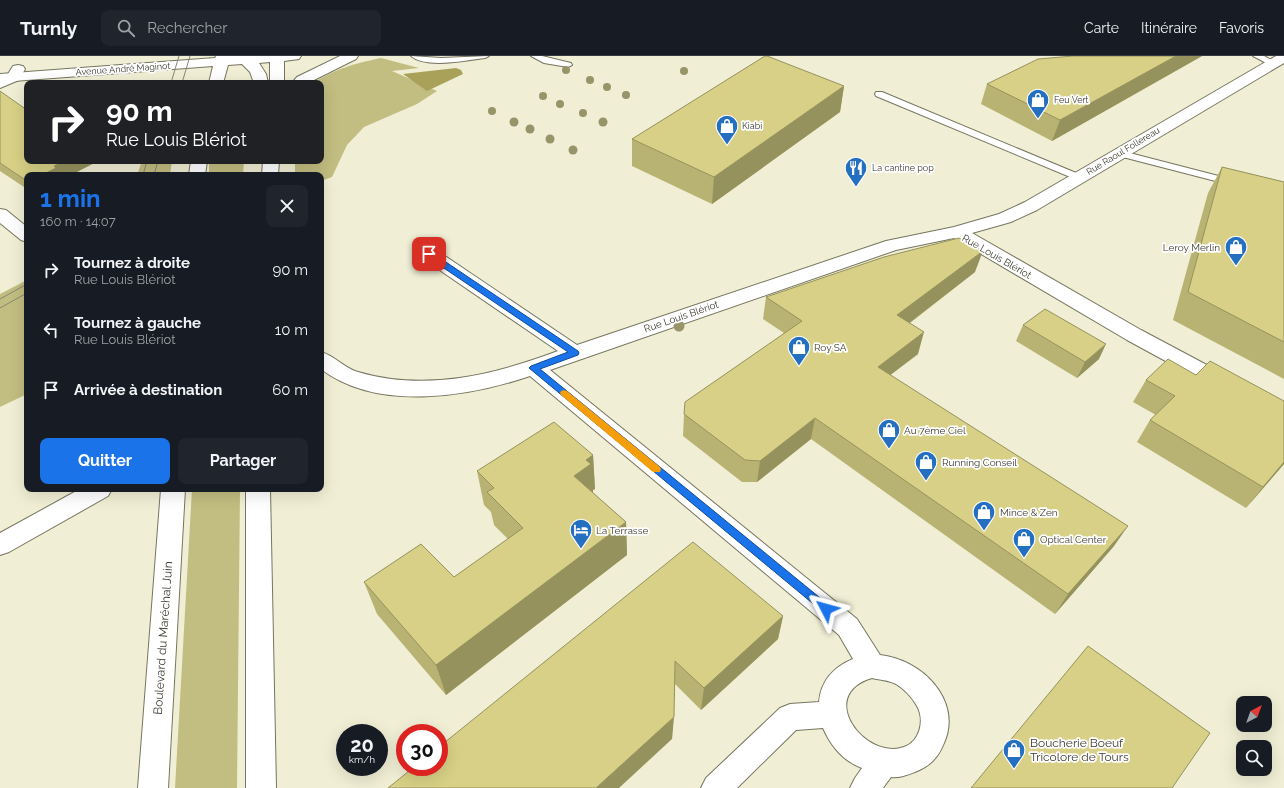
<!DOCTYPE html>
<html lang="fr">
<meta charset="utf-8">
<style>
:root{--surface:#171b24;--page:#20242c;--text:#f1f3f6;--muted:#9ea1a6;--line:#363941;--accent:#1a73e8}
body{margin:0;font-family:Raleway,sans-serif;background:var(--page);color:var(--text);height:100vh;display:flex;flex-direction:column;font-size:15px;white-space:nowrap}
*{box-sizing:border-box;margin:0}
p{font-size:13px;color:var(--muted)}
.icon{flex:none;width:22px;height:22px;fill:none;stroke:currentColor;stroke-width:2;stroke-linecap:round;stroke-linejoin:round}
.map{position:relative;flex:1;overflow:hidden}
.drawer{position:absolute;left:24px;top:116px;width:300px;height:320px;display:flex;flex-direction:column;background:var(--surface);border-radius:8px;box-shadow:0 4px 16px #0002}
.drawer>*{flex:none}
.guide{position:absolute;left:24px;top:24px;width:300px;height:84px;border-radius:8px;box-shadow:0 4px 16px #0002;background:#202124;color:#fff;overflow:hidden}
.needle{width:26px;rotate:41deg}
.controls{position:absolute;left:1236px;top:640px;display:grid;gap:8px}
.controls a{display:grid;place-items:center;width:36px;height:36px;border-radius:8px;background:var(--surface);box-shadow:0 4px 16px #0002;font-size:20px}
.speed{position:absolute;left:336px;top:668px;display:flex;gap:8px;font-size:20px;font-weight:700;text-align:center}
.speed>*{display:grid;place-content:center;width:52px;height:52px;border-radius:50%;background:var(--surface);box-shadow:0 4px 16px #0002;line-height:1}
.speed small{font-size:10px;font-weight:400}
.speed .limit{border:6px solid #d22;background:#fff;color:#111}
.pin{position:absolute;display:grid;place-items:center;width:34px;height:34px;color:#fff;margin:-17px;border-radius:8px;box-shadow:0 2px 6px #0006}
.me{position:absolute;width:44px;margin:-22px;rotate:309deg;stroke-linejoin:round;filter:drop-shadow(0 0 3px #0008)}
.turn{display:flex;align-items:center;gap:14px;height:84px;padding:0 16px;font-size:18px}
.turn .icon{width:52px;height:52px;stroke-width:2.5}
.turn b{display:block;font-size:28px;line-height:34px}
.round{display:grid;place-items:center;flex:none;width:42px;height:42px;border-radius:8px;background:var(--page)}
.summary{display:flex;align-items:center;justify-content:space-between;height:68px;padding:0 16px}
h1{font-size:24px;font-weight:700;line-height:30px;color:var(--accent)}
.action{display:flex;gap:8px;margin-top:auto;padding:8px 16px}
.action a{flex:1;height:46px;border-radius:8px;background:var(--accent);color:#fff;font-size:16px;font-weight:700;line-height:46px;text-align:center}
.action a+a{background:var(--page);color:var(--text)}
ul{padding:0;list-style:none}
li{display:flex;align-items:center;gap:12px;height:60px;padding:0 16px}
li div{flex:1}
li b{display:block;font-size:15px}
li em{font-style:normal}
header{display:flex;align-items:center;gap:24px;box-sizing:border-box;height:56px;padding:0 20px;background:var(--surface);border-bottom:1px solid var(--line)}
header strong{font-size:19px}
nav{display:flex;gap:22px;margin-inline-start:auto;font-size:14px}
.search{width:280px;height:36px;background:var(--page);display:flex;align-items:center;gap:10px;box-sizing:border-box;padding:0 14px;border-radius:8px;color:var(--muted);font-size:15px}
.map>svg:first-child{display:block}
</style>
<header>
<strong>Turnly</strong>
<div class="search"><svg class="icon" aria-label="search" viewBox="0 0 24 24"><circle cx="10" cy="10" r="6"/><path d="M15 15l6 6"/></svg>Rechercher</div>
<nav><a>Carte</a><a>Itinéraire</a><a>Favoris</a></nav>
</header>
<div class="map">
<svg width="1284" height="732" viewBox="0 0 1284 732">
<rect width="100%" height="100%" fill="#f0eed4"/>
<g fill="#c2bd80">
<path d="M381 2 419 12 392 15 437 35 417 48 364 71 347 89 332 121 321 125V119H295V105H321V27H313C338 12 353 8 381 2Z"/>
<path d="M142 105H172L170 119H137Z"/>
<path d="M209 105H244L243 119H209Z"/>
<path d="M27 224V338L0 351V238Z"/>
<path d="M192 433H240L237 732H175Z"/>
</g>
<path fill="#a9a159" d="M456 12 461 14 463 18 427 35 403 18Z"/>
<g fill="none" stroke-linecap="round" stroke-linejoin="round">
<g stroke="#77755f" stroke-width="2">
<g id="lane">
<path d="M411 0 441 2 489 0 485 2C467 4 426 13 411 0Z"/>
<path d="M531 0H542L571 7 572 9 568 11 544 7Z"/>
<path d="M1253 0H1264L1277 7 1276 9H1270Z"/>
<path d="M876 36H882L1081 119 1083 121 1078 124 1075 123 876 40 875 38Z"/>
<path d="M1118 94 1234 124 1236 126 1231 129 1115 99 1114 97 1115 95Z"/>
</g>
</g>
<g stroke="#77755f" stroke-width="2">
<g id="street">
<path d="M1276 0H1284V7L1037 154 1011 166 972 177 1141 274 1235 324 1238 329 1235 334 1227 337 1219 334 1127 284 954 182 896 194 550 314 857 563 880 599C921 603 963 644 944 687 938 702 930 710 915 716 907 719 900 722 891 721L883 732H850L855 722 862 712C843 705 831 690 823 672L796 674 737 732H701L706 722 780 652 790 648 819 646C821 624 834 611 853 603L839 579 530 320C468 341 377 356 321 313V296C335 300 344 312 358 316 426 336 494 319 558 295L422 202 420 198 422 194 429 192 436 194 577 289 886 185 954 171 999 158 1025 146ZM872 622C880 624 888 624 896 628 904 633 912 641 917 650 925 664 920 686 904 691 865 705 815 639 872 622Z"/>
<path d="M0 153 6 154 27 171V186L21 184 0 167Z"/>
<path d="M80 433H112L108 440 9 496 0 499V477Z"/>
</g>
</g>
<g stroke="#77755f" stroke-width="2">
<path id="secondary" d="M18 9 23 10 25 13 19 24 0 32V22L8 18 13 10Z"/>
</g>
<g stroke="#77755f" stroke-width="2">
<g id="primary">
<path d="M216 0H301L299 3 284 5V27H270V6L259 7 266 18 268 27H254L250 16 242 8 228 9 223 27H209L213 10 0 26V18L215 2Z"/>
<path d="M340 0H358L356 3 308 27H292L297 21Z"/>
<path d="M191 105H207L205 119H189Z"/>
<path d="M263 105H279L278 119H262Z"/>
<path d="M161 433H185L168 732H138Z"/>
<path d="M246 433H270L276 732H246Z"/>
</g>
</g>
<use href="#lane" fill="#fff" fill-rule="evenodd"/>
<use href="#street" fill="#fff" fill-rule="evenodd"/>
<use href="#secondary" fill="#fff" fill-rule="evenodd"/>
<use href="#primary" fill="#fff" fill-rule="evenodd"/>
<g stroke="#898776" stroke-width="1">
<path d="M171 27 179 0"/>
<path d="M182 27 190 0"/>
<path d="M143 119 147 105"/>
<path d="M154 119 158 105"/>
<path d="M0 243 27 228"/>
<path d="M0 252 27 237"/>
</g>
</g>
<g fill="#989469">
<circle cx="566" cy="14" r="4"/>
<circle cx="684" cy="15" r="4"/>
<circle cx="590" cy="24" r="4"/>
<circle cx="607" cy="31" r="4"/>
<circle cx="626" cy="39" r="4"/>
<circle cx="543" cy="40" r="4"/>
<circle cx="560" cy="48" r="4"/>
<circle cx="492" cy="55" r="4"/>
<circle cx="583" cy="57" r="4"/>
<circle cx="514" cy="66" r="4.5"/>
<circle cx="603" cy="66" r="4.5"/>
<circle cx="530" cy="73" r="4.5"/>
<circle cx="550" cy="83" r="4.5"/>
<circle cx="573" cy="94" r="4.5"/>
<circle cx="679" cy="270" r="5.5"/>
</g>
<g fill="#b9b373">
<path d="M1073 0H1202L1052 85 981 48 987 28Z"/>
<path d="M844 30 840 56 712 148 632 110V83Z"/>
<path d="M0 35 27 105H98L71 119H27V133L0 115Z"/>
<path d="M1222 111 1284 126V323L1173 264 1208 137Z"/>
<path d="M975 216 910 267 918 298 890 319 1114 490 1055 558 811 383 757 426H742L683 380 684 358 784 277 763 263 766 241Z"/>
<path d="M1023 269 1099 303 1077 322 1016 285Z"/>
<path d="M1196 319 1284 345V408L1246 452 1137 386 1150 364 1156 359 1133 346 1146 324Z"/>
<path d="M593 399 595 433 593 434V437L626 466 627 499 446 639 377 558 364 526 454 521 508 483 494 469 491 456 484 449 477 415Z"/>
<path d="M783 560 778 583 701 654 675 628 672 683 439 691Z"/>
</g>
<g fill="#96925e">
<path d="M1176 0H1202L1052 85 1060 64Z"/>
<path d="M844 30 840 56 712 148 714 121Z"/>
<path d="M65 105H98L71 119H42L54 110Z"/>
<path d="M983 195 975 216 891 281 897 259Z"/>
<path d="M924 276 918 298 872 333 878 311Z"/>
<path d="M1106 288 1099 303 1077 322 1085 306Z"/>
<path d="M815 362 811 383 757 426 760 405Z"/>
<path d="M593 399 595 433 593 434V442L574 420 586 404Z"/>
<path d="M1284 406V408L1246 452 1263 431Z"/>
<path d="M626 466 627 499 446 639 436 609Z"/>
<path d="M1128 470 1114 490 1055 558 1068 538Z"/>
<path d="M783 560 778 583 701 654 704 632Z"/>
<path d="M674 661 672 683 619 732H596Z"/>
</g>
<g fill="#d7d086" stroke="#96925e">
<path d="M765 0H767L844 30 714 121 632 83Z"/>
<path d="M1073 0H1176L1060 64 987 28 1038 3Z"/>
<path d="M0 35 27 54V105H65L54 110 56 112 42 119H27V125L0 107Z"/>
<path d="M1222 111 1284 126V286L1188 236Z"/>
<path d="M959 182 983 195 897 259 924 276 878 311 1128 470 1068 538 815 362 760 405 745 404 684 358 685 346 802 265 766 241 884 201Z"/>
<path d="M1045 253 1106 288 1085 306 1023 269Z"/>
<path d="M1168 303 1196 319 1210 305 1284 345V406L1263 431 1150 364 1175 340 1146 324Z"/>
<path d="M554 366 593 399 586 404 591 408 574 420 626 466 436 609 364 526 421 488 454 521 523 472 487 436 494 432 477 415Z"/>
<path d="M693 486 783 560 704 632 675 605 674 661 596 732H388L414 711H439V691Z"/>
<path d="M1088 590 1210 677 1172 732H971Z"/>
</g>
<path fill="#1a73e8" stroke="#114b97" d="M426 196H431L578 295 579 297 578 299 540 313 830 550 832 553 830 556 826 558 823 556 529 312 531 310 568 296 426 200Z"/>
<path fill="#f59e0b" d="M564 334 567 335 660 411 661 413 660 416H653L561 339 560 337 561 335Z"/>
<defs>
<g id="shop-pin" transform="scale(1.15)"><path d="M0 17L-7.5 6A9.5 9.5 0 1 1 7.5 6Z" fill="#246fbf" stroke="#fff"/><path d="M-5-2.5h2.3a2.7 3.5 0 0 1 5.4 0H5L5.5 6h-11ZM-1.5-2.5h3a1.5 2.3 0 0 0-3 0Z" fill="#fff"/></g>
<g id="restaurant-pin" transform="scale(1.15)"><path d="M0 17L-7.5 6A9.5 9.5 0 1 1 7.5 6Z" fill="#246fbf" stroke="#fff"/><path d="M-5-6h1v4h1v-4h1v4h1v-4h1v5L-1.5 .5V6h-2V.5L-5-1ZM5-6V6H3V1.5H1.5Q1.5-4 5-6Z" fill="#fff"/></g>
<g id="hotel-pin" transform="scale(1.15)"><path d="M0 17L-7.5 6A9.5 9.5 0 1 1 7.5 6Z" fill="#246fbf" stroke="#fff"/><path d="M-6-4.5h1.5V1H6V5H4.5V3h-9V5H-6ZM-4 0a1.8 1.8 0 1 1 3.6 0ZM.5 0V-2.5h3Q6-2.5 6 0Z" fill="#fff"/></g>
</defs>
<g fill-rule="evenodd">
<use href="#shop-pin" x="1038" y="44"/>
<use href="#shop-pin" x="727" y="70"/>
<use href="#restaurant-pin" x="856" y="112"/>
<use href="#shop-pin" x="1236" y="191"/>
<use href="#shop-pin" x="799" y="291"/>
<use href="#shop-pin" x="889" y="374"/>
<use href="#shop-pin" x="926" y="406"/>
<use href="#shop-pin" x="984" y="456"/>
<use href="#hotel-pin" x="581" y="474"/>
<use href="#shop-pin" x="1024" y="483"/>
<use href="#shop-pin" x="1014" y="694"/>
</g>
<g text-anchor="middle" stroke-width="3.5" stroke-linejoin="round" paint-order="stroke">
<g font-size="9" fill="#3c3b31" stroke="#fff">
<text transform="translate(123 13) rotate(-4)" y="3">Avenue André Maginot</text>
<text transform="translate(1123 95) rotate(-31)" y="3">Rue Raoul Follereau</text>
</g>
<g font-size="9" fill="#3c3b31" stroke="#fff" text-anchor="start">
<text x="1054" y="47">Feu Vert</text>
<text x="742" y="73">Kiabi</text>
<text x="872" y="115">La cantine pop</text>
</g>
<g font-size="10" fill="#3c3b31" stroke="#fff" text-anchor="start">
<text x="1220" y="195" text-anchor="end">Leroy Merlin</text>
<text x="814" y="295">Roy SA</text>
<text x="904" y="378">Au 7ème Ciel</text>
<text x="942" y="410">Running Conseil</text>
<text x="1000" y="460">Mince &amp; Zen</text>
<text x="596" y="478">La Terrasse</text>
<text x="1040" y="487">Optical Center</text>
</g>
<g font-size="10" fill="#3c3b31" stroke="#fff">
<text transform="translate(997 200) rotate(30)" y="4">Rue Louis Blériot</text>
<text transform="translate(681 260) rotate(-19)" y="4">Rue Louis Blériot</text>
</g>
<g font-size="12" fill="#3c3b31" stroke="#fff">
<text transform="translate(163 582) rotate(-86)" y="4">Boulevard du Maréchal Juin</text>
</g>
<g font-size="12" fill="#3c3b31" stroke="#fff" text-anchor="start">
<text x="1030" y="691">Boucherie Boeuf<tspan x="1030" dy="14">Tricolore de Tours</tspan></text>
</g>
</g>
</svg>
<div class="controls">
<a><svg class="needle" viewBox="-14 -14 28 28"><path d="M0-13l5 13h-10z" fill="#e53935"/><path d="M0 13l5-13h-10z" fill="#9ea1a6"/></svg></a>
<a><svg class="icon" aria-label="search" viewBox="0 0 24 24"><circle cx="10" cy="10" r="6"/><path d="M15 15l6 6"/></svg></a>
</div>
<div class="speed"><div>20<small>km/h</small></div><div class="limit">30</div></div>
<div class="pin" style="left:429px;top:198px;background:#d93025"><svg class="icon" aria-label="arrive" viewBox="0 0 24 24"><path d="M6 21V4h12l-3 4 3 4H6"/></svg></div>
<svg class="me" style="left:826px;top:553px" viewBox="-20 -20 40 40"><path d="M0-17L14 15 0 8-14 15z" fill="#1a73e8" stroke="#fff" stroke-width="4"/></svg>
<div class="guide">
<div class="turn"><svg class="icon" aria-label="right" viewBox="0 0 24 24"><path d="M7 20v-9h11M14 6l5 5-5 5"/></svg><div><b>90 m</b>Rue Louis Blériot</div></div>
</div>
<section class="drawer">
<div class="summary"><div><h1>1 min</h1><p>160 m · 14:07</p></div><a class="round"><svg class="icon" aria-label="close" viewBox="0 0 24 24"><path d="M6 6l12 12M18 6L6 18"/></svg></a></div>
<ul>
<li><svg class="icon" aria-label="right" viewBox="0 0 24 24"><path d="M7 20v-9h11M14 6l5 5-5 5"/></svg><div><b>Tournez à droite</b><p>Rue Louis Blériot</p></div><em>90 m</em></li>
<li><svg class="icon" aria-label="left" viewBox="0 0 24 24"><path d="M17 20v-9H6M10 6l-5 5 5 5"/></svg><div><b>Tournez à gauche</b><p>Rue Louis Blériot</p></div><em>10 m</em></li>
<li><svg class="icon" aria-label="arrive" viewBox="0 0 24 24"><path d="M6 21V4h12l-3 4 3 4H6"/></svg><div><b>Arrivée à destination</b></div><em>60 m</em></li>
</ul>
<div class="action"><a>Quitter</a><a>Partager</a></div>
</section>
</div>
